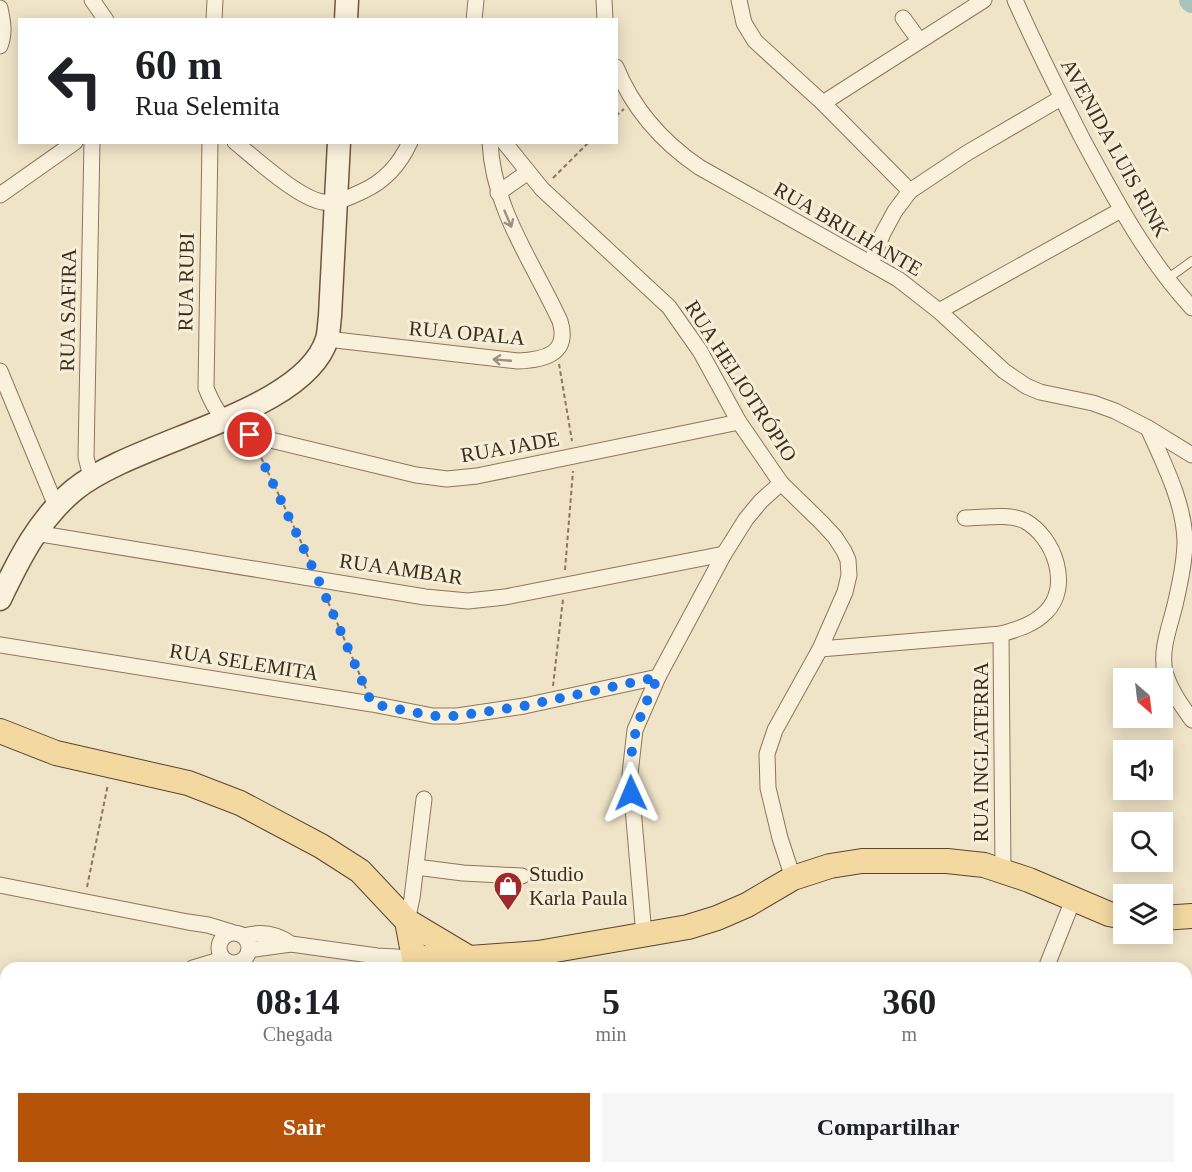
<!DOCTYPE html>
<html lang="pt">
<meta charset="utf-8">
<style>
:root{--surface:#fff;--page:#f6f6f6;--text:#202124;--muted:#757577;--accent:#b45309}
body{margin:0;font-family:Georgia,serif;background:var(--page);color:var(--text);height:100vh;display:flex;flex-direction:column;font-size:22px;white-space:nowrap}
*{box-sizing:border-box;margin:0}
p{font-size:20px;color:var(--muted)}
.icon{flex:none;width:33px;height:33px;fill:none;stroke:currentColor;stroke-width:2;stroke-linecap:round;stroke-linejoin:round}
.map{position:relative;flex:1;overflow:hidden}
.sheet{position:absolute;left:0px;top:962px;width:1192px;height:212px;display:flex;flex-direction:column;background:var(--surface);border-radius:18px 18px 0 0;box-shadow:0 3px 15px #0003}
.sheet>*{flex:none}
.top-card{position:absolute;left:18px;top:18px;width:600px;height:126px;border-radius:0px;box-shadow:0 3px 15px #0003;background:#fff;color:var(--text);overflow:hidden}
.needle{width:39px;rotate:152deg}
.buttons{position:absolute;left:1113px;top:668px;display:grid;gap:12px}
.buttons a{display:grid;place-items:center;width:60px;height:60px;border-radius:0px;background:var(--surface);box-shadow:0 3px 15px #0003;font-size:30px}
.pin{position:absolute;display:grid;place-items:center;width:51px;height:51px;color:#fff;margin:-26px;border:3px solid #fff;border-radius:50%;box-shadow:0 2px 6px #0007}
.me{position:absolute;width:66px;margin:-33px;rotate:359deg;stroke-linejoin:round;filter:drop-shadow(0 0 4px #0008)}
.turn{display:flex;align-items:center;gap:21px;height:126px;padding:0 18px;font-size:27px}
.turn .icon{width:78px;height:78px;stroke-width:2.5}
.turn b{display:block;font-size:42px;line-height:51px}
.eta{display:flex;justify-content:space-evenly;align-items:center;height:102px;text-align:center}
.eta b{font-size:36px;font-weight:700;line-height:42px}
.button{display:flex;gap:12px;margin-top:auto;padding:12px 18px}
.button a{flex:1;height:69px;border-radius:0px;background:var(--accent);color:#fff;font-size:24px;font-weight:700;line-height:69px;text-align:center}
.button a+a{background:var(--page);color:var(--text)}
.map>svg:first-child{display:block}
</style>
<div class="map">
<svg width="1192" height="1172" viewBox="0 0 1192 1172">
<rect width="100%" height="100%" fill="#f0e4c8"/>
<g fill="none" stroke-linecap="round" stroke-linejoin="round">
<path stroke="#a9c4bc" stroke-width="24" d="M1191 0 1192 1"/>
<g stroke="#8d765c" stroke-width="10">
<path id="lane" d="M1167 279 1192 261"/>
</g>
<g stroke="#8d765c" stroke-width="17">
<g id="street">
<path d="M92 0 106 20"/>
<path d="M604 0 605 20"/>
<path d="M739 0 744 23 755 41 823 103 910 191"/>
<path d="M1015 0C1036 47 1059 93 1083 140 1115 199 1146 258 1192 308"/>
<path d="M0 8C3 22 5 33 0 46"/>
<path d="M903 18 919 40"/>
<path d="M214 20 215 0"/>
<path d="M474 20 476 0"/>
<path d="M616 67C633 109 661 141 699 167L898 279 939 311 1004 371 1026 386 1040 392 1093 403 1115 411 1148 428 1192 455"/>
<path d="M823 103 984 0"/>
<path d="M210 142 206 388C216 413 224 424 250 435L416 475 447 479 477 476 739 422"/>
<path d="M235 142C256 159 298 198 323 202 337 204 350 197 363 191 385 181 400 164 410 142"/>
<path d="M504 142 542 189 669 307 700 351 739 422 781 483 822 523 835 537 844 551 848 560 849 575 845 592 820 649 775 730 767 754 768 788 780 838 793 878"/>
<path d="M498 193 528 172"/>
<path d="M0 195 75 142"/>
<path d="M871 263 883 233 895 211 910 191 967 153 1061 98"/>
<path d="M939 311 1121 210"/>
<path d="M327 339 518 361C544 360 570 354 560 321 533 262 493 209 490 142"/>
<path d="M0 371 56 506"/>
<path d="M1148 428C1163 462 1184 502 1185 541 1185 562 1180 584 1175 605 1170 626 1160 650 1165 672 1170 690 1182 706 1192 720"/>
<path d="M91 477 86 457 92 142"/>
<path d="M35 533 425 597 468 601 505 597 724 554"/>
<path d="M1001 634 1003 870"/>
<path d="M0 645 372 704 433 716H457L524 706 658 677"/>
<path d="M820 649 1001 634C1018 629 1033 625 1046 612 1072 586 1054 537 1025 521 1009 513 983 518 965 518"/>
<path d="M416 867 463 873 522 876"/>
<path d="M0 885 188 922 208 925 231 932"/>
<path d="M407 921 412 898 424 799"/>
<circle cx="234" cy="948" r="15"/>
<path d="M644 935 630 774 635 730 658 677 724 554 746 519 761 501 781 483"/>
<path d="M244 936C261 931 276 933 291 944"/>
<path d="M249 950 291 944 377 956 414 958"/>
<path d="M193 968 223 959"/>
<path d="M1046 968 1073 900"/>
<path d="M0 1002 6 1004"/>
<path d="M0 1133 6 1135"/>
<path d="M51 1167 54 1172"/>
<path d="M199 1167 203 1172"/>
<path d="M354 1167 360 1172"/>
<path d="M924 1167 932 1172"/>
<path d="M1120 1167 1121 1172"/>
<path d="M523 1172 573 1169"/>
<path d="M905 1172V1167"/>
<path d="M1007 1172 1016 1167"/>
</g>
</g>
<g stroke="#6f573f" stroke-width="25">
<g id="secondary">
<path d="M346 20 347 0"/>
<path d="M0 599C19 559 39 519 74 490 134 440 304 414 327 339 329 332 329 323 330 316L339 142"/>
<path d="M572 1167 575 1172"/>
</g>
</g>
<g stroke="#5b4430" stroke-width="26">
<g id="primary">
<path d="M0 731 56 753 188 783 240 803 321 846 360 871 407 921 414 958"/>
<path d="M1162 918 1192 916"/>
<path d="M407 921 469 958"/>
<path d="M414 958H470L538 953 688 927 717 918 747 905 793 878 830 866 862 861H947L984 865 1029 880 1109 914 1124 917"/>
</g>
</g>
<g stroke="#8d765c" stroke-width="2" stroke-dasharray="4.5 3" stroke-linecap="butt">
<path d="M616 116 624 109"/>
<path d="M553 178 589 142"/>
<path d="M559 364 572 441"/>
<path d="M258 451 312 565"/>
<path d="M565 570 573 471"/>
<path d="M325 595 366 689"/>
<path d="M553 686 563 599"/>
<path d="M87 887 108 784"/>
<path d="M963 1172V1167"/>
</g>
<use href="#lane" stroke="#faf1dc" stroke-width="8"/>
<use href="#street" stroke="#faf1dc" stroke-width="15"/>
<use href="#secondary" stroke="#faf1dc" stroke-width="22"/>
<use href="#primary" stroke="#f3d9a0" stroke-width="24"/>
</g>
<defs><path id="oneway-shaft" d="M-6 0H5M1.5-3L5.5 0L1.5 3" fill="none" stroke-width="1.6" stroke-linecap="round" stroke-linejoin="round" transform="scale(1.5)"/></defs>
<g stroke="#9c907e">
<use href="#oneway-shaft" transform="translate(508 219) rotate(67)"/>
<use href="#oneway-shaft" transform="translate(502 360) rotate(-175)"/>
</g>
<g fill="none" stroke-linecap="round" stroke-linejoin="round">
<path stroke="#1a73e8" stroke-width="10" stroke-dasharray="0 18" d="M250 435 318 579 372 704 433 716H457L524 706 658 677C637 721 628 743 631 793"/>
</g>
<defs>
<g id="shop-pin" transform="scale(1.5)"><path d="M0 17L-7.5 6A9.5 9.5 0 1 1 7.5 6Z" fill="#9e2a2b" stroke="#f7eed8"/><path d="M-5-2.5h2.3a2.7 3.5 0 0 1 5.4 0H5L5.5 6h-11ZM-1.5-2.5h3a1.5 2.3 0 0 0-3 0Z" fill="#fff"/></g>
</defs>
<g fill-rule="evenodd">
<use href="#shop-pin" x="508" y="886"/>
</g>
<g text-anchor="middle" stroke-width="6" stroke-linejoin="round" paint-order="stroke">
<g font-size="21" fill="#3d2e20" stroke="#f7eed8">
<text transform="translate(1115 148) rotate(61)" y="7">AVENIDA LUIS RINK</text>
<text transform="translate(848 229) rotate(30)" y="7">RUA BRILHANTE</text>
<text transform="translate(186 282) rotate(-89)" y="7">RUA RUBI</text>
<text transform="translate(68 310) rotate(-89)" y="7">RUA SAFIRA</text>
<text transform="translate(467 333) rotate(5)" y="7">RUA OPALA</text>
<text transform="translate(741 381) rotate(57)" y="7">RUA HELIOTRÓPIO</text>
<text transform="translate(510 447) rotate(-10)" y="7">RUA JADE</text>
<text transform="translate(401 569) rotate(8)" y="7">RUA AMBAR</text>
<text transform="translate(244 662) rotate(9)" y="7">RUA SELEMITA</text>
<text transform="translate(981 752) rotate(-90)" y="7">RUA INGLATERRA</text>
</g>
<g font-size="21" fill="#3d2e20" stroke="#f7eed8" text-anchor="start">
<text x="529" y="881">Studio<tspan x="529" dy="24">Karla Paula</tspan></text>
</g>
</g>
</svg>
<div class="buttons">
<a><svg class="needle" viewBox="-14 -14 28 28"><path d="M0-13l5 13h-10z" fill="#e53935"/><path d="M0 13l5-13h-10z" fill="#757577"/></svg></a>
<a><svg class="icon" aria-label="sound" viewBox="0 0 24 24"><path d="M4 9h4l5-4v14l-5-4H4zM17 9q2 3 0 6"/></svg></a>
<a><svg class="icon" aria-label="search" viewBox="0 0 24 24"><circle cx="10" cy="10" r="6"/><path d="M15 15l6 6"/></svg></a>
<a><svg class="icon" aria-label="layers" viewBox="0 0 24 24"><path d="M12 4l9 5-9 5-9-5zM3 14l9 5 9-5"/></svg></a>
</div>
<div class="pin" style="left:250px;top:435px;background:#d93025"><svg class="icon" aria-label="arrive" viewBox="0 0 24 24"><path d="M6 21V4h12l-3 4 3 4H6"/></svg></div>
<svg class="me" style="left:631px;top:793px" viewBox="-20 -20 40 40"><path d="M0-17L14 15 0 8-14 15z" fill="#1a73e8" stroke="#fff" stroke-width="4"/></svg>
<div class="top-card">
<div class="turn"><svg class="icon" aria-label="left" viewBox="0 0 24 24"><path d="M17 20v-9H6M10 6l-5 5 5 5"/></svg><div><b>60 m</b>Rua Selemita</div></div>
</div>
<section class="sheet">
<div class="eta">
<div><b>08:14</b><p>Chegada</p></div>
<div><b>5</b><p>min</p></div>
<div><b>360</b><p>m</p></div>
</div>
<div class="button"><a>Sair</a><a>Compartilhar</a></div>
</section>
</div>
